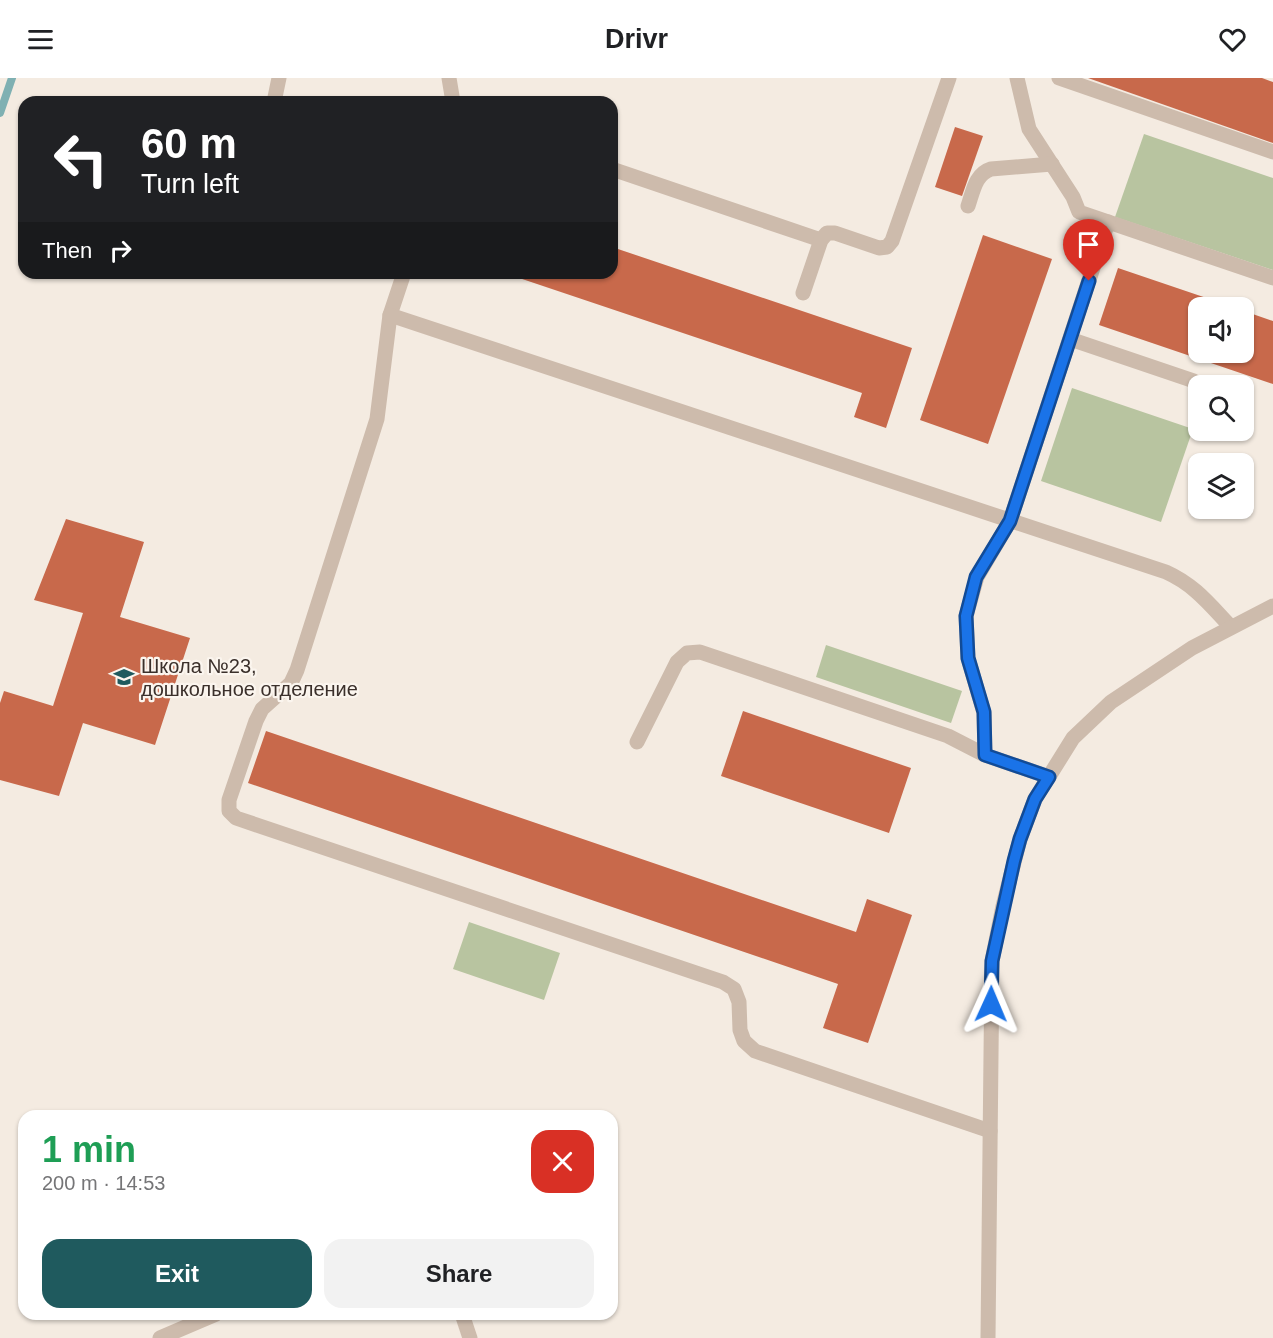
<!DOCTYPE html>
<meta charset="utf-8">
<style>
:root{--surface:#fff;--page:#f2f2f2;--text:#202124;--muted:#757577;--accent:#1f5a5e}
body{margin:0;font-family:Helvetica,sans-serif;background:var(--page);color:var(--text);height:100vh;display:flex;flex-direction:column;font-size:22px;white-space:nowrap}
*{box-sizing:border-box;margin:0}
p{font-size:20px;color:var(--muted)}
.icon{flex:none;width:33px;height:33px;fill:none;stroke:currentColor;stroke-width:2;stroke-linecap:round;stroke-linejoin:round}
.map{position:relative;flex:1;overflow:hidden}
.panel{position:absolute;left:18px;top:1032px;width:600px;height:210px;display:flex;flex-direction:column;background:var(--surface);border-radius:18px;box-shadow:0 2px 4px #0004}
.panel>*{flex:none}
.banner{position:absolute;left:18px;top:18px;width:600px;height:183px;border-radius:18px;box-shadow:0 2px 4px #0004;background:#202124;color:#fff;overflow:hidden}
.buttons{position:absolute;left:1188px;top:219px;display:grid;gap:12px}
.buttons a{display:grid;place-items:center;width:66px;height:66px;border-radius:12px;background:var(--surface);box-shadow:0 2px 4px #0004;font-size:30px}
.pin{position:absolute;display:grid;place-items:center;width:51px;height:51px;color:#fff;margin:-62px -26px;border-radius:50% 50% 50% 0;rotate:-45deg;box-shadow:0 0 6px #0007}
.pin .icon{rotate:45deg}
.me{position:absolute;width:66px;margin:-33px;rotate:1deg;stroke-linejoin:round;filter:drop-shadow(0 0 4px #0008)}
.turn{display:flex;align-items:center;gap:21px;height:126px;padding:0 24px;font-size:27px}
.turn .icon{width:78px;height:78px;stroke-width:2.5}
.turn b{display:block;font-size:42px;line-height:51px}
.then{display:flex;align-items:center;height:57px;padding:0 24px;background:#0003;gap:12px;font-size:22px}
.round{display:grid;place-items:center;flex:none;width:63px;height:63px;border-radius:18px;background:var(--page)}
.head{display:flex;align-items:center;justify-content:space-between;height:102px;padding:0 24px}
h1{font-size:36px;font-weight:800;line-height:45px;color:#1e9e55}
.button{display:flex;gap:12px;margin-top:auto;padding:12px 24px}
.button a{flex:1;height:69px;border-radius:18px;background:var(--accent);color:#fff;font-size:24px;font-weight:800;line-height:69px;text-align:center}
.button a+a{background:var(--page);color:var(--text)}
header{display:flex;justify-content:space-between;align-items:center;height:78px;padding:0 24px;background:var(--surface);font-size:27px;font-weight:800}
.map>svg:first-child{display:block}
</style>
<header><svg class="icon" aria-label="menu" viewBox="0 0 24 24"><path d="M4 6h16M4 12h16M4 18h16"/></svg>Drivr<svg class="icon" aria-label="heart" viewBox="0 0 24 24"><path d="M12 20l-8-8c-3-5 5-10 8-4 3-6 11-1 8 4z"/></svg></header>
<div class="map">
<svg width="1273" height="1260" viewBox="0 0 1273 1260">
<rect width="100%" height="100%" fill="#f4ebe1"/>
<g fill="#b8c4a0">
<path d="M1144 56 1273 100V192L1115 139Z"/>
<path d="M1072 310 1193 351 1161 444 1041 403Z"/>
<path d="M826 567 962 613 951 645 816 599Z"/>
<path d="M469 844 560 875 544 922 453 891Z"/>
</g>
<g fill="none" stroke-linecap="round" stroke-linejoin="round">
<path stroke="#7fb0b2" stroke-width="8" d="M0 35 12 0"/>
</g>
<g fill="#c8694b">
<path d="M1088 0H1262L1273 4V65Z"/>
<path d="M955 49 983 58 962 118 935 109Z"/>
<path d="M983 157 1052 181 988 366 920 342Z"/>
<path d="M612 169 912 270 886 350 854 339 862 315 504 195H612Z"/>
<path d="M1118 190 1233 229 1198 230V274H1244V233L1273 243V306L1099 247Z"/>
<path d="M66 441 144 464 120 539 190 560 155 667 83 645 59 718 0 702V625L4 613 53 628 83 535 34 522Z"/>
<path d="M743 633 911 690 889 755 721 698Z"/>
<path d="M266 653 856 854 867 821 912 837 868 965 823 950 838 906 248 705Z"/>
</g>
<g fill="none" stroke-linecap="round" stroke-linejoin="round">
<g stroke="#cdbbac" stroke-width="15">
<path d="M449 0 453 24"/>
<path d="M1017 0 1029 51 1073 119 1079 134 1273 200"/>
<path d="M1059 0 1273 74"/>
<path d="M274 24 279 0"/>
<path d="M612 91 821 162"/>
<path d="M968 128C973 114 975 96 991 91L1052 86"/>
<path d="M404 195 390 237 377 341 297 592 291 605 262 631 256 643 229 722V733L236 740 723 904 734 911 739 924 740 952 744 963 755 973 990 1053"/>
<path d="M803 215 821 162 827 155H835L879 170 887 169 892 163 949 0"/>
<path d="M390 237 1166 494C1195 507 1210 527 1231 549"/>
<path d="M1070 261 1194 303"/>
<path d="M637 664 677 584 687 575 700 574 948 658 985 677 1049 699"/>
<path d="M985 677 984 635 968 580 966 538 977 499 1010 443 1108 144"/>
<path d="M462 1236 470 1260"/>
<path d="M160 1260 216 1236"/>
</g>
<path stroke="#cdbbac" stroke-width="15" d="M988 1260 992 883 1003 828 1020 761 1035 721 1073 660 1111 624 1192 570 1273 528"/>
</g>
<g fill="none" stroke-linecap="round" stroke-linejoin="round">
<g stroke="#114b97" stroke-width="15">
<path id="route" d="M991 926 992 883 1014 783 1020 761 1035 721 1049 699 985 677 984 634 968 580 966 538 976 499 1010 443 1089 203"/>
</g>
<use href="#route" stroke="#1a73e8" stroke-width="10"/>
</g>
<defs>
<g id="school-bare" transform="scale(1.62)"><path d="M0-5L7-2L0 1L-7-2ZM-4 1L0 2.5L4 1V4Q0 6-4 4Z" fill="#1f5a5e" stroke="#fbf5ee" stroke-width="2.5" paint-order="stroke"/></g>
</defs>
<g fill-rule="evenodd">
<use href="#school-bare" x="124" y="599"/>
</g>
<g text-anchor="middle" stroke-width="4.5" stroke-linejoin="round" paint-order="stroke">
<g font-size="20" fill="#3b302b" stroke="#fbf5ee" text-anchor="start">
<text x="141" y="595">Школа №23,<tspan x="141" dy="23">дошкольное отделение</tspan></text>
</g>
</g>
</svg>
<div class="buttons">
<a><svg class="icon" aria-label="sound" viewBox="0 0 24 24"><path d="M4 9h4l5-4v14l-5-4H4zM17 9q2 3 0 6"/></svg></a>
<a><svg class="icon" aria-label="search" viewBox="0 0 24 24"><circle cx="10" cy="10" r="6"/><path d="M15 15l6 6"/></svg></a>
<a><svg class="icon" aria-label="layers" viewBox="0 0 24 24"><path d="M12 4l9 5-9 5-9-5zM3 14l9 5 9-5"/></svg></a>
</div>
<div class="pin" style="left:1089px;top:203px;background:#d93025"><svg class="icon" aria-label="arrive" viewBox="0 0 24 24"><path d="M6 21V4h12l-3 4 3 4H6"/></svg></div>
<svg class="me" style="left:991px;top:926px" viewBox="-20 -20 40 40"><path d="M0-17L14 15 0 8-14 15z" fill="#1a73e8" stroke="#fff" stroke-width="4"/></svg>
<div class="banner">
<div class="turn"><svg class="icon" aria-label="left" viewBox="0 0 24 24"><path d="M17 20v-9H6M10 6l-5 5 5 5"/></svg><div><b>60 m</b>Turn left</div></div>
<div class="then">Then<svg class="icon" aria-label="right" viewBox="0 0 24 24"><path d="M7 20v-9h11M14 6l5 5-5 5"/></svg></div>
</div>
<section class="panel">
<div class="head"><div><h1>1 min</h1><p>200 m · 14:53</p></div><a class="round" style="background:#d93025;color:#fff"><svg class="icon" aria-label="close" viewBox="0 0 24 24"><path d="M6 6l12 12M18 6L6 18"/></svg></a></div>
<div class="button"><a>Exit</a><a>Share</a></div>
</section>
</div>
